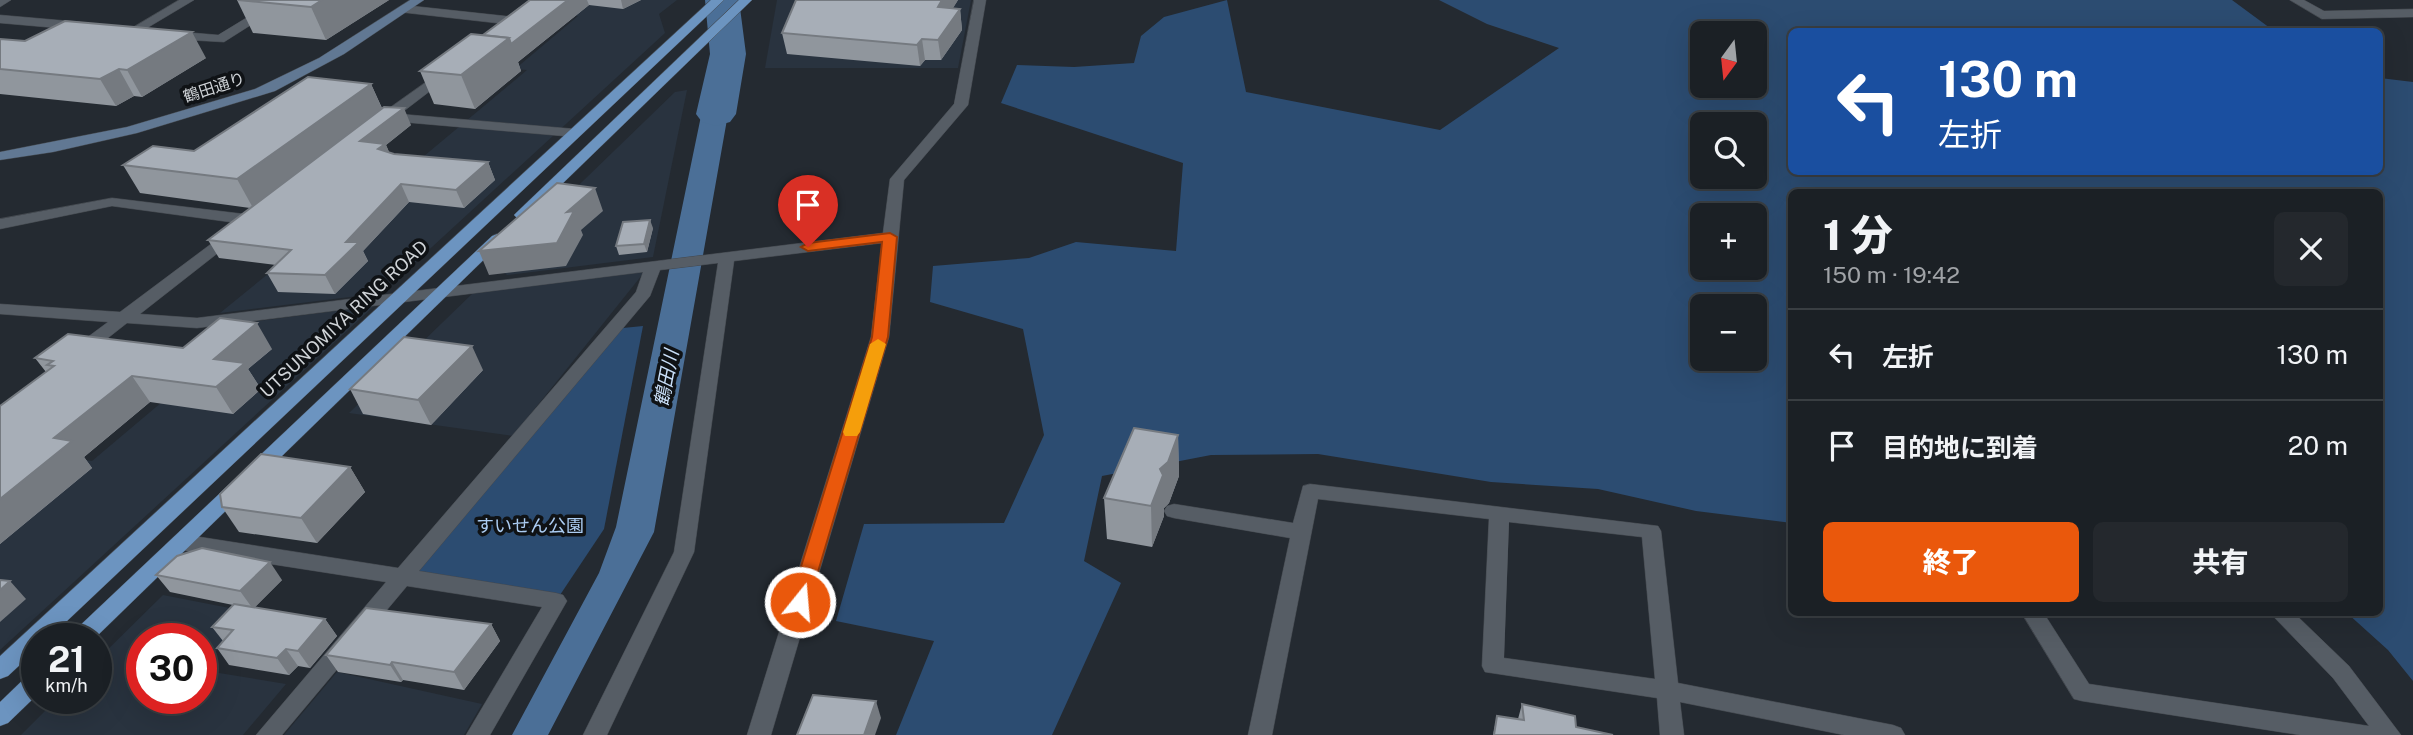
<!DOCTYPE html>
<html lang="ja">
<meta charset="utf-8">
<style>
:root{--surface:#1b2025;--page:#24282d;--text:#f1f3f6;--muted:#a0a3a7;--line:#393e42;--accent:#ea580c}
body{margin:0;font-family:"Public Sans","Noto Sans JP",sans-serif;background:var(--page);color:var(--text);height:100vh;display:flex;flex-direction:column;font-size:26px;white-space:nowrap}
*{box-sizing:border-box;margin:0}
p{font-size:23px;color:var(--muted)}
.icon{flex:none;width:38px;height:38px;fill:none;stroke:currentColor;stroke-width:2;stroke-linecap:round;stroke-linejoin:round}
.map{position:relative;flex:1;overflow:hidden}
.side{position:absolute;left:1788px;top:189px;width:595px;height:427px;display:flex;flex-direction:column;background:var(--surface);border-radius:10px;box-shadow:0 7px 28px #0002,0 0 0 2px var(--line)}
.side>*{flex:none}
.top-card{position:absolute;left:1788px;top:28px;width:595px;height:147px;border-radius:10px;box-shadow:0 7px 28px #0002,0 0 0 2px var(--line);background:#1a4fa0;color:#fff;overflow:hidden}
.needle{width:46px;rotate:195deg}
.tools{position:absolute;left:1690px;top:21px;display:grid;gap:14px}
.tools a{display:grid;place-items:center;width:77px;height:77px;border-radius:10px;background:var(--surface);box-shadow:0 7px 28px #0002,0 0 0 2px var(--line);font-size:35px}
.speed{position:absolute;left:21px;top:623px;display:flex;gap:14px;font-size:35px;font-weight:700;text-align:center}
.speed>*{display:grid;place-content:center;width:91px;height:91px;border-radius:50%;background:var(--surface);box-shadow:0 7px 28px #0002,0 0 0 2px var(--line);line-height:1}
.speed small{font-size:18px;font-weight:400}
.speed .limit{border:10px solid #d22;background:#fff;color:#111}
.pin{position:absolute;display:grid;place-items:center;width:60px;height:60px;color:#fff;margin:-72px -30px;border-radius:50% 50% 50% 0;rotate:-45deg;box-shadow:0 0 7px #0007}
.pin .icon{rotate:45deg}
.me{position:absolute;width:77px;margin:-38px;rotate:17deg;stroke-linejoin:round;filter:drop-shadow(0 0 5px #0008)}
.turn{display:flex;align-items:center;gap:24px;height:147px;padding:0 35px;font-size:32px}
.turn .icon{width:91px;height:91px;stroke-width:2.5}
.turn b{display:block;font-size:49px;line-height:60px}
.round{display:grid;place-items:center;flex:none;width:74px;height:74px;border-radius:10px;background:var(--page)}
.overview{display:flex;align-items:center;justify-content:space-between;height:119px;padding:0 35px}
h1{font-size:42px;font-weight:800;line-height:52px}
.primary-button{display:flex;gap:14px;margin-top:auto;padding:14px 35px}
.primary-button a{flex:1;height:80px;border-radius:10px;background:var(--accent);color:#fff;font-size:28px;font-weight:800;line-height:80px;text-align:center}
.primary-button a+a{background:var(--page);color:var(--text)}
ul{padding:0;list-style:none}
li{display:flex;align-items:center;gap:21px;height:91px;padding:0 35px;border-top:2px solid var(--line)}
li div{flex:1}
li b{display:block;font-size:26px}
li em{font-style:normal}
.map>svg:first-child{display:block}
</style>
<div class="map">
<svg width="2413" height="735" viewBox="0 0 2413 735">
<rect width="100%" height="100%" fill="#242a31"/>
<g fill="#29333f">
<path d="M550 0H677L659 14 665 33 395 281 366 295 220 313 370 191 381 192 527 70 515 69 578 16 535 11Z"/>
<path d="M777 0H971L958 68H765Z"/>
<path d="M687 90 653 257 507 275 496 265 675 92Z"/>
<path d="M646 270 513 436 349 413 473 293Z"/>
<path d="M374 306 0 650V448L92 461 258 321Z"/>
<path d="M163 595 250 612 201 668V639H142V698H201V670L286 684 243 735H21L58 698H96V661Z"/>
<path d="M337 672 482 704 464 735H284Z"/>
</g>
<g fill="#2c4c71" fill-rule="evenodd">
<path d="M1227 0 1246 92 1440 130 1559 48 1487 24 1439 0H2232L2274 31 1792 32V172H2380V78L2413 82V681L2388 650 2347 613 2380 612V192H1792V523L1696 511 1598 489 1491 482 1318 454 1211 455 1102 476 1084 561 1121 583 1052 735H896L934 641 836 621 864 524 1004 523 1044 435 1023 329 930 302 933 266 1029 258 1076 242 1176 251 1183 163 1001 103 1017 65 1074 67 1134 63 1141 36 1164 17ZM1703 33H1755V86H1703ZM1703 124H1755V177H1703ZM1703 215H1755V268H1703ZM1703 306H1755V359H1703Z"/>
<path d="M643 326 604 529 556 601 404 576 613 329Z"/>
</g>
<path fill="#4b6f97" d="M734 39 737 63 654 532 548 735H512L599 573 616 527 713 58Z"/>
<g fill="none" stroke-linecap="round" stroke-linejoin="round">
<path fill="#4b6f97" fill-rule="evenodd" d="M705 0H739L746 54 736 114 730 122 716 126 702 122 696 114 710 54Z"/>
<g stroke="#43484e" stroke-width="1">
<g id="street">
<path d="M0 0H11L0 7Z"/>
<path d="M179 0H194L137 34 127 31Z"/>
<path d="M276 0H290L224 42 171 39 165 35 171 31 218 35Z"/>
<path d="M974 0H986L968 105 904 180 889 337 771 735H747L871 337 882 243 734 261 694 552 607 735H583L674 552 718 263 660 270 650 296 419 571 556 593 563 595 567 601 490 735H466L542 607 407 586 282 735H256L386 582 181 550 174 547 171 542 174 537 181 534 398 568 636 292 643 272 197 328 127 323 85 356 79 357 70 352 73 348 108 322 0 314V304L120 312 227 232H237L240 235 237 238 140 314 197 318 883 233 890 179 954 104Z"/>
<path d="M2290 0H2304L2324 11 2413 9V17L2322 19Z"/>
<path d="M403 5 514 17 520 21 514 25 399 12 397 9Z"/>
<path d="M0 15 80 22 86 26 80 30 0 23Z"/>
<path d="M446 68 452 72 451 75 400 114 575 129 582 133 575 137 390 121 377 124 375 121 381 114Z"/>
<path d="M112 198 252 215 260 220 252 225 112 206 0 229V219Z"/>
<path d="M1310 484 1658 526 1661 531 1678 683 1893 725 1901 728 1905 735H1844L1680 702 1684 735H1660L1657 698 1485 672 1482 666 1489 519 1318 499 1272 735H1248L1290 538 1174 518 1167 516 1164 511 1167 506 1174 504 1293 523 1303 486ZM1509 522 1642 537 1655 679 1504 658Z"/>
<path d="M2021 612H2043L2089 684 2369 726 2333 678 2269 612H2293L2349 666 2401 735H2300L2082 701 2074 699Z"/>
</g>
</g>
<g stroke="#43484e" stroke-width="1">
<path id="secondary" d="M410 0H424L344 54 275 91 137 133 53 152 0 160V152L127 127 255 89 319 58Z"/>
</g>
<g stroke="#43484e" stroke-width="1">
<g id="primary">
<path d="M711 0H724L48 639H37V649L8 676 0 679V656Z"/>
<path d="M739 0H752L527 218H517L514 215 517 212Z"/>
<path d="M497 234 505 239 502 242 94 639H69L72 633 492 236Z"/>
<path d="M37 672V695L8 723 0 726V702L29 674Z"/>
</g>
</g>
<use href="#street" fill="#565d65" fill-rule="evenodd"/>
<use href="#secondary" fill="#617893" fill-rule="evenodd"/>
<use href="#primary" fill="#6c94c0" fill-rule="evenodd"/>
</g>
<g fill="#90969d">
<path d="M237 0H389L326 40 253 33Z"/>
<path d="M529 0H641L623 9 589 5 518 62 521 71 475 109 434 104 420 71 483 35Z"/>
<path d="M958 0 952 9H960L962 30 941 60H925L920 66 787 54 782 33Z"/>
<path d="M0 39 206 58 142 97 134 96 116 106 0 94Z"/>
<path d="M371 84 382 108 411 125 386 145 389 152 394 154 488 162 495 180 464 208 409 202 363 251 368 261 335 294 278 292 267 273 276 265 219 258 208 240 250 208 140 193 123 165 194 151Z"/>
<path d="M653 228 647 252 619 255 616 246Z"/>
<path d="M183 348 272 349 248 369 261 389 233 414 150 402 84 457 92 468 0 544V406L46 372 35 358Z"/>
<path d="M483 370 431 425 363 414 350 389Z"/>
<path d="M1178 435 1179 476 1169 503 1164 508V516L1152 547 1107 539 1104 498Z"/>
<path d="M350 467 365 492 317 543 239 532 222 507Z"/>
<path d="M156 575 282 580 254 608 325 619 337 636 310 668 298 666 289 675 229 665 217 648 223 641 212 627 233 605 170 592Z"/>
<path d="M491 624 500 641 464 690 403 680 401 682 338 672 326 655Z"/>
<path d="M1522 704 1576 727 1613 735H1493L1497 716 1518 719Z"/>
</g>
<g fill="#757a80">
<path d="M322 0H389L326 40 311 7Z"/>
<path d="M568 0H587L589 5 518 62 521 71 475 109 461 75 509 38Z"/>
<path d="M621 0H641L623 9Z"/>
<path d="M942 0H958L941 28 938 7Z"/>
<path d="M960 9 962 30 941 60 938 40Z"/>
<path d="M192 32 206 58 142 97 127 70Z"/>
<path d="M922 39 925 60 920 66 917 45Z"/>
<path d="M119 69 134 96 116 106 100 79Z"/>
<path d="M371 84 383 111 253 208 237 179Z"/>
<path d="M404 108 411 125 386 145 393 161 360 141Z"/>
<path d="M488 162 495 180 464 208 456 190Z"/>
<path d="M401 184 409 202 363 251 368 261 335 294 325 275 346 242Z"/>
<path d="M595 188 603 211 581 230 583 235 566 266 489 275 479 251 567 212Z"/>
<path d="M650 220 653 228 647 252 644 244Z"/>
<path d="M257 323 272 349 248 369 261 389 233 414 216 387 214 359Z"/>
<path d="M472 346 483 370 431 425 418 400Z"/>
<path d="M132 376 150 402 84 457 92 468 0 544V499L54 438Z"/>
<path d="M1178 435 1179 476 1169 503 1164 508V516L1152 547 1151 506 1160 469Z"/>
<path d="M350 467 365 492 317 543 301 518Z"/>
<path d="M270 562 282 580 253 609 240 591Z"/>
<path d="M10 581 26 599 0 622V590Z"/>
<path d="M325 619 337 636 310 668 298 651Z"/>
<path d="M491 624 500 641 464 690 454 672Z"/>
<path d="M286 649 298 666 289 675 277 658Z"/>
<path d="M392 662 403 680 401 682 390 665Z"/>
<path d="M876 701 881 718 875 735H864Z"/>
</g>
<g fill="#a7aeb7" stroke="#757a80" stroke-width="2">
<path d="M238 0H322L311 7Z"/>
<path d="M530 0H568L511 44 509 38 483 35Z"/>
<path d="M796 0H942L938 7 960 9 938 40 922 39 917 45 782 33Z"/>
<path d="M65 21 192 32 127 70 119 69 100 79 0 69V39L25 41Z"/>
<path d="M471 34 509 38 461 75 420 71Z"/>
<path d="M308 77 371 84 237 179 123 165 153 146 194 151Z"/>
<path d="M384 107 404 108 360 141 385 144 378 149 394 154 488 162 456 190 401 184 346 242H359L325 275 267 273 291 250 208 240Z"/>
<path d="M557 183 595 188 567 212 574 211 557 243 479 251Z"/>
<path d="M650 220 644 244 616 246 623 222Z"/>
<path d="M220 318 257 323 214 359 245 363 216 387 132 376 54 438 72 441 0 499V406L54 366 47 365 53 361 35 358 68 334 183 348Z"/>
<path d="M404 337 472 346 418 400 350 389Z"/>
<path d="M1134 428 1178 435 1168 462 1160 469 1163 475 1151 506 1104 498Z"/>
<path d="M261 454 350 467 301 518 222 507 220 494Z"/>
<path d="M202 548 270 562 240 591 156 575 177 556Z"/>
<path d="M0 580 10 581 0 590Z"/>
<path d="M234 604 325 619 298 651 286 649 277 658 217 648 233 630 212 627Z"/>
<path d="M366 608 491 624 454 672 392 662 390 665 326 655Z"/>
<path d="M813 695 876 701 864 735H797Z"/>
<path d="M1522 704 1575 716 1576 727 1613 735H1494L1497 716 1524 720Z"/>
</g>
<path fill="#ea580c" stroke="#983908" stroke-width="2" d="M890 233 897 237 888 337 809 602 806 608 800 610 793 608 790 602 872 337 882 242 808 251 801 247 808 243Z"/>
<path fill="#f59e0b" d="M878 339 886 344 860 432 857 436H845L843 432 870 344Z"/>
<g text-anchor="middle" stroke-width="7" stroke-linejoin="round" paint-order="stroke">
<g font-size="16" fill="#cfd3d7" stroke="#0f1215">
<text transform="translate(214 87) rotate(-18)" y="6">鶴田通り</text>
</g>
<g font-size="18" fill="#cfd3d7" stroke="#0f1215">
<text transform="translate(344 319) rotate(-43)" y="6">UTSUNOMIYA RING ROAD</text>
</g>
<g font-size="18" fill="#accdf3" stroke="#0f1215">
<text x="530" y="532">すいせん公園</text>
</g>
<g font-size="19" font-style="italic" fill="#c9dff8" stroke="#0f1215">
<text transform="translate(666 378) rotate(-79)" y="7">鶴田川</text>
</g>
</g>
</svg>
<div class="tools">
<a><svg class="needle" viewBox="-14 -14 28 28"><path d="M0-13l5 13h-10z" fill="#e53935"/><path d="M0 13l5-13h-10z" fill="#a0a3a7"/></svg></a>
<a><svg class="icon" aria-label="search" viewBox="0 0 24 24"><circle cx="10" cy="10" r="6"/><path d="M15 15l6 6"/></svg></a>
<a>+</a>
<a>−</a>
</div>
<div class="speed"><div>21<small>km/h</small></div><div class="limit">30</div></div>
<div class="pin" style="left:808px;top:247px;background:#d93025"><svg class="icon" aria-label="arrive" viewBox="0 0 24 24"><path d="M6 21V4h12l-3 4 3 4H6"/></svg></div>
<svg class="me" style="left:800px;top:602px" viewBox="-20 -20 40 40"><circle r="17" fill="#ea580c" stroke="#fff" stroke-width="3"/><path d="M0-11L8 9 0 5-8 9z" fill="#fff"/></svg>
<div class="top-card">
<div class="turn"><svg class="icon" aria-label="left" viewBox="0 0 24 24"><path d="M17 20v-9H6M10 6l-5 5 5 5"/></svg><div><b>130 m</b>左折</div></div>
</div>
<section class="side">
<div class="overview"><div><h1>1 分</h1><p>150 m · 19:42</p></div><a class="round"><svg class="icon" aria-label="close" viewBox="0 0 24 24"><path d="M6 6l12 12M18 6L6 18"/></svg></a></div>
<ul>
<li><svg class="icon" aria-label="left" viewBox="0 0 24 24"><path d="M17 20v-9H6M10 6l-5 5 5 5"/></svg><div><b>左折</b></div><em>130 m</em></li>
<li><svg class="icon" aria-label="arrive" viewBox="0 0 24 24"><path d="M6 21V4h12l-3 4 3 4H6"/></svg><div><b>目的地に到着</b></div><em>20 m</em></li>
</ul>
<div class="primary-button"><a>終了</a><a>共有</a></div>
</section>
</div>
